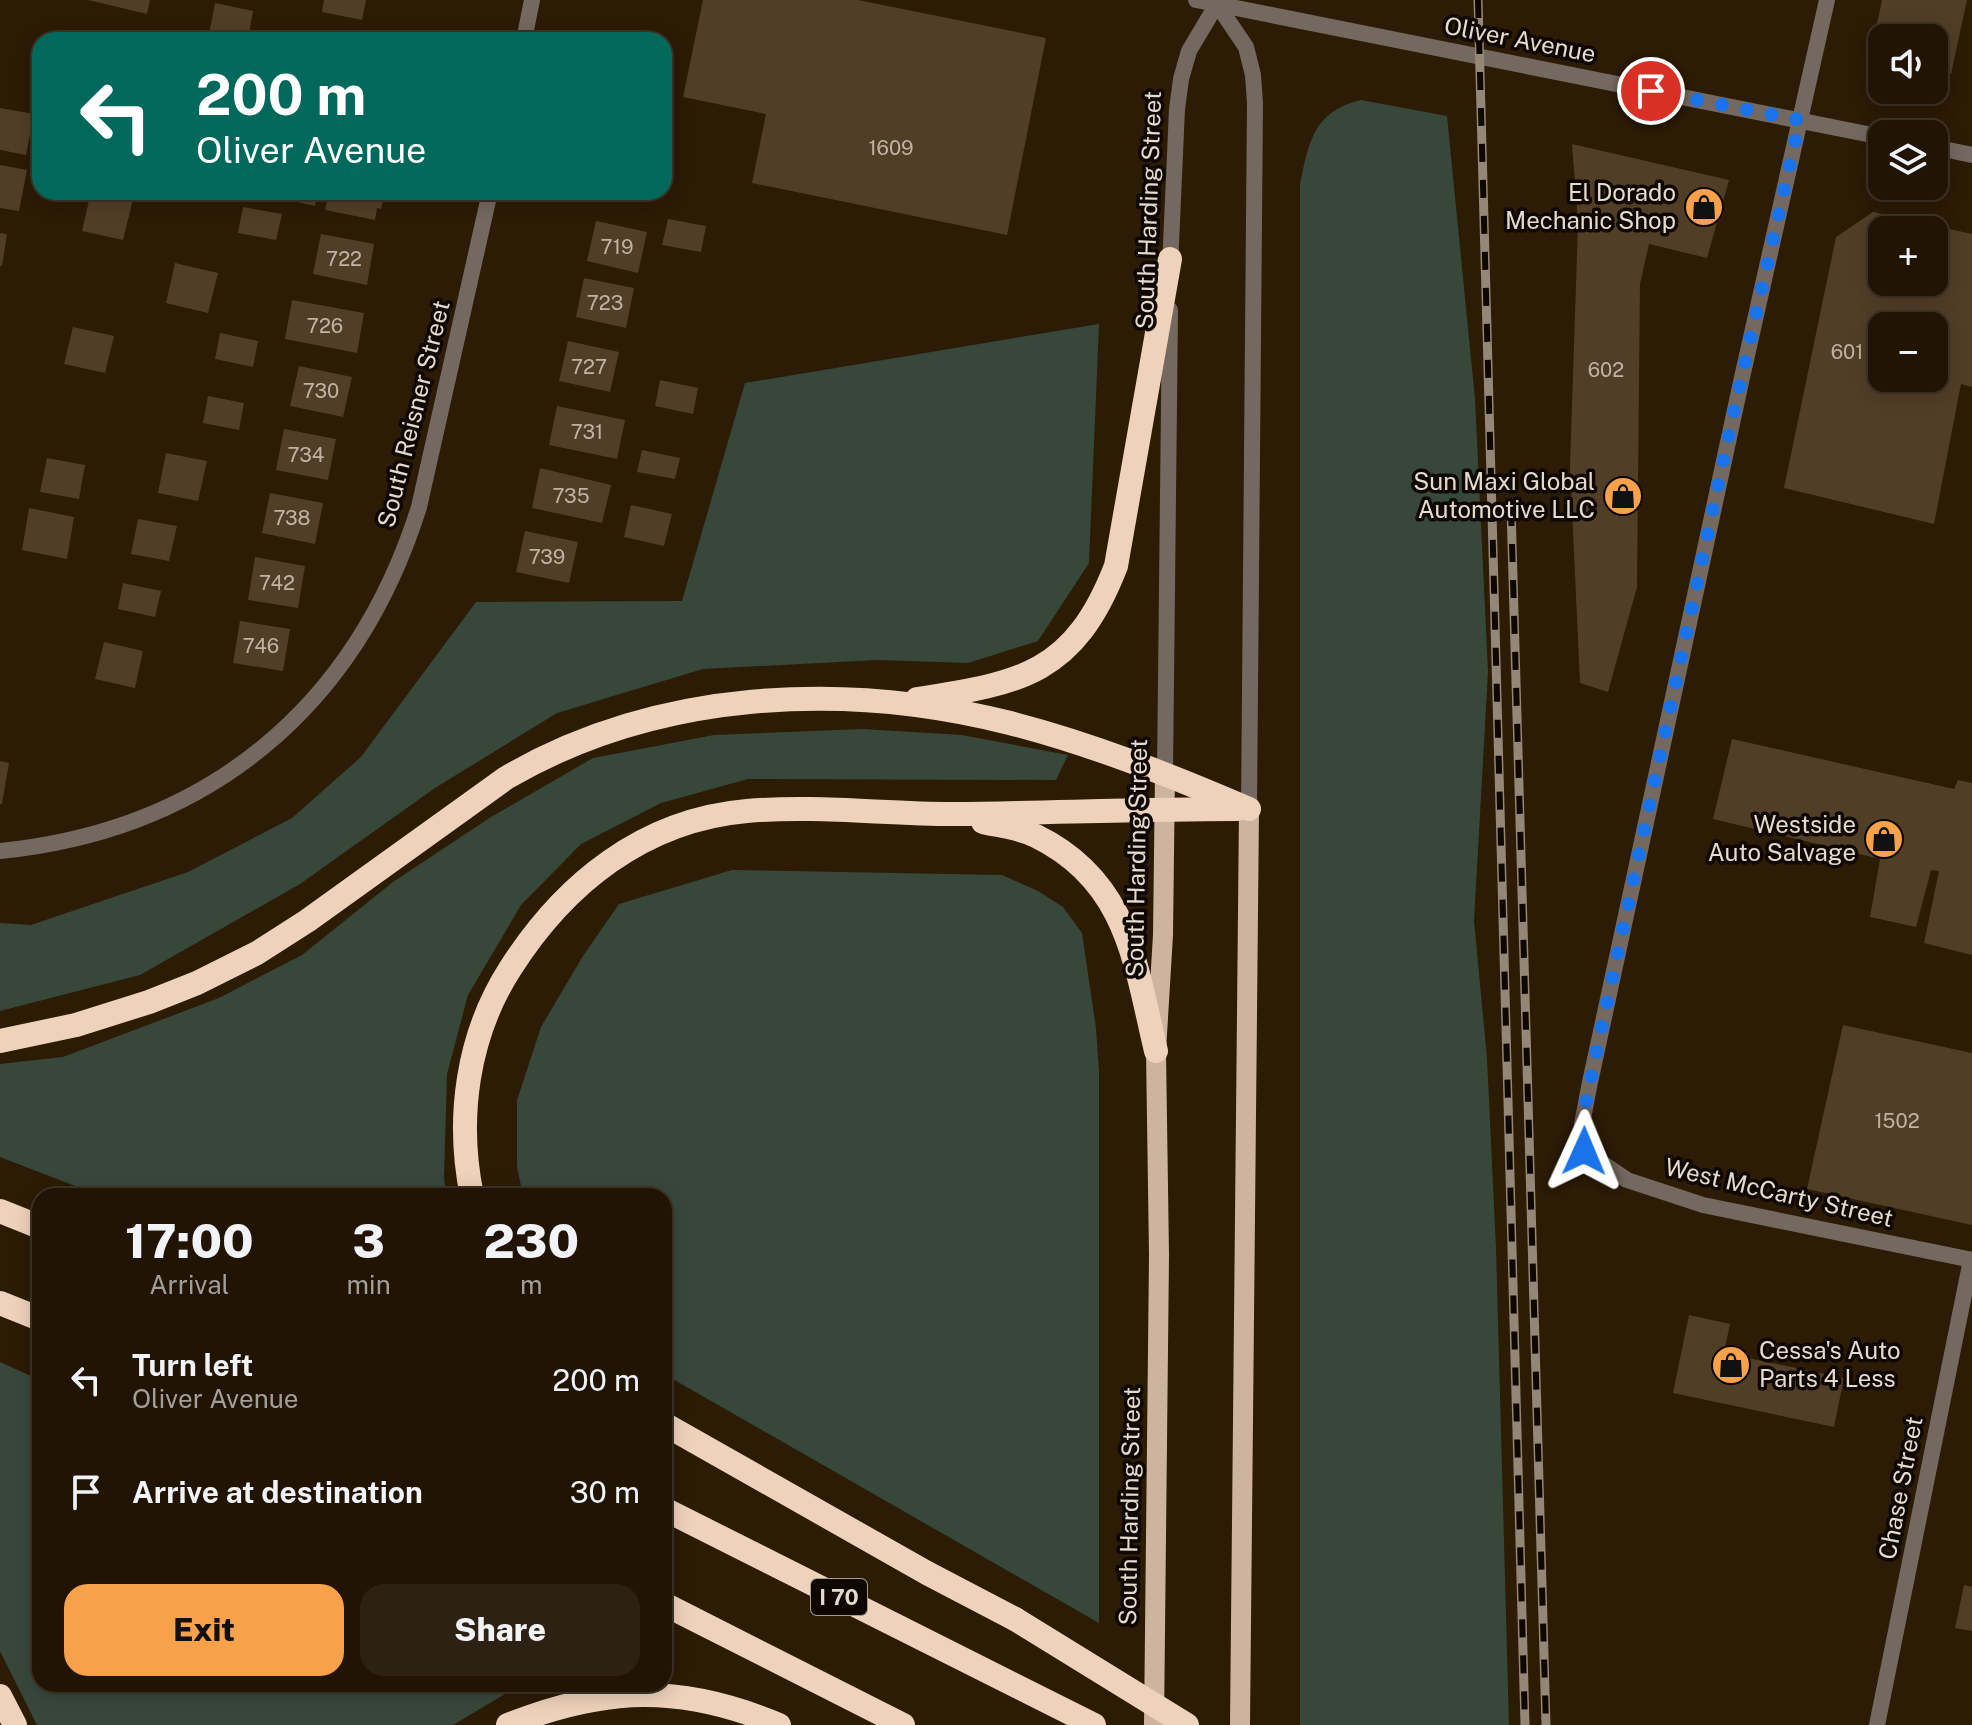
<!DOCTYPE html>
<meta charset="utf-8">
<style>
:root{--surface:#211404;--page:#2d2113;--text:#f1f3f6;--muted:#a29e9a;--line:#3e3326;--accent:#f7a14a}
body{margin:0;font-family:"Public Sans",sans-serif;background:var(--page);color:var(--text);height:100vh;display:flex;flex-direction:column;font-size:30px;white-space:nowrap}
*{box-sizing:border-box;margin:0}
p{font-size:26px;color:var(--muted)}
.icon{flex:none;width:44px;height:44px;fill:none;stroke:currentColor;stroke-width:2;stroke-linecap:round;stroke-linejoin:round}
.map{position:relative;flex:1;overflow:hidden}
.details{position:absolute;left:32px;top:1188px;width:640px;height:504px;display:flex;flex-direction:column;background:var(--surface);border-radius:24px;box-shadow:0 4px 20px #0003,0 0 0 2px var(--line)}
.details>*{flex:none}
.guide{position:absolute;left:32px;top:32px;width:640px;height:168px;border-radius:24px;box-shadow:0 4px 20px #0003,0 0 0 2px var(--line);background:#00695c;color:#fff;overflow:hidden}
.tools{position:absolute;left:1868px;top:24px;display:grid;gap:16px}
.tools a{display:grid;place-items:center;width:80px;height:80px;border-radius:16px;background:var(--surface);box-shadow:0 4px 20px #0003,0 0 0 2px var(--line);font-size:40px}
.pin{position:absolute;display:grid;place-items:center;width:68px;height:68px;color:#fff;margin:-34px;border:4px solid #fff;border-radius:50%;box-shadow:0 2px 8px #0007}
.me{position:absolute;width:88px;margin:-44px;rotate:1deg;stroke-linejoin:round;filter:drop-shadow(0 0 6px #0008)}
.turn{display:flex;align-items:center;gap:28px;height:168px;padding:0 32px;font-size:36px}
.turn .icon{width:104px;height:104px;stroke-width:2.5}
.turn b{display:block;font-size:56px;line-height:68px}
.eta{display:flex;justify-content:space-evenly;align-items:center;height:136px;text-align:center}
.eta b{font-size:48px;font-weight:800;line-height:56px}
.primary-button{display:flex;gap:16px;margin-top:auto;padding:16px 32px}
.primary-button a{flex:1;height:92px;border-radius:24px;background:var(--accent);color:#111;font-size:32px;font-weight:800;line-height:92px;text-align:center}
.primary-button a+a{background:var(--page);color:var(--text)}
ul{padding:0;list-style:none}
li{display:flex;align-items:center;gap:24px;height:112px;padding:0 32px}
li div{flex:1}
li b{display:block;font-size:30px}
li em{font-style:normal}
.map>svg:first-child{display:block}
</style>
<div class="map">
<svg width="1972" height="1725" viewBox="0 0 1972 1725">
<rect width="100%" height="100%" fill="#2c1b05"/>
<g fill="#37483b">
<path d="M1361 100 1447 116 1475 399 1488 671 1474 921 1487 1058 1496 1248 1509 1725H1300V184C1309 141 1314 111 1361 100Z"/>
<path d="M1099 324 1089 563 1038 641 968 663 878 660 703 669 557 713 435 788 300 884 140 975 0 1011V923L31 925 188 872 292 818 361 757 476 602 682 601 745 383Z"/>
<path d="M863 729 962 735 1068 755 1056 780 748 779 661 803 581 844 521 905 468 995 447 1074 444 1176 446 1196H101L0 1157V1064L63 1057 219 998 302 955 393 882 491 817 593 758 714 735Z"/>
<path d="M732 870 1002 875 1038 891 1063 907 1082 933 1096 1028 1099 1071V1623L664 1374V1196H523L517 1166V1100L541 1027 583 956 619 904Z"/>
<path d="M0 1362 40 1380V1684H544L515 1688 453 1725H37L0 1651Z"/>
</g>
<g fill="#513e27" fill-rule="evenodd">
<path d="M88 0H150L147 14Z"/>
<path d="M324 0H366L362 20 322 12Z"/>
<path d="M703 0H858L1046 38 1007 235 752 183 766 114 683 97Z"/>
<path d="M1882 0H1967L1951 74 1934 70V38H1882V59L1870 57Z"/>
<path d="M215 3 253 11 248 40H208Z"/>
<path d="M0 108 34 114 26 155 0 150Z"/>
<path d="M1572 144 1729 180 1707 258 1649 244 1640 284 1637 587 1608 692 1580 683 1570 466 1578 223Z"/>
<path d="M0 165 27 170 19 211 0 208Z"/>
<path d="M91 192 133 199 123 240 82 231Z"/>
<path d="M291 192H385L381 209 377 208 375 220 325 210 328 196 318 193 315 206 289 200Z"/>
<path d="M243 207 282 214 276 240 238 233Z"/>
<path d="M1873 212 1972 234V387L1961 384 1934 524 1784 488 1836 237ZM1882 230H1934V282H1882ZM1882 326H1934V378H1882Z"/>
<path d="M668 219 706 226 701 252 662 245Z"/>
<path d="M596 221 647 232 638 273 587 261Z"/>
<path d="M0 233 7 234 2 266H0Z"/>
<path d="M321 234 374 244 367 285 313 274Z"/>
<path d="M175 263 218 273 208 313 166 303Z"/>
<path d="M584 278 634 288 626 328 576 317Z"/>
<path d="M292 300 364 313 357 353 285 339Z"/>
<path d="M73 327 114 336 105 373 64 364Z"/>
<path d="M220 333 258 341 253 367 215 359Z"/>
<path d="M568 341 619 352 610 392 559 381Z"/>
<path d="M299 366 352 377 343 417 290 406Z"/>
<path d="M660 380 698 388 693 414 655 406Z"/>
<path d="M208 396 244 403 239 430 203 423Z"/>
<path d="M557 406 625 420 617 459 549 445Z"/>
<path d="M284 429 336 439 328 480 276 470Z"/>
<path d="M642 450 680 458 675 479 637 472Z"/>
<path d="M166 453 207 461 198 501 158 493Z"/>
<path d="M47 458 85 465 79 499 40 492Z"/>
<path d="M540 468 611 485 602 523 532 508Z"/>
<path d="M270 493 323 503 315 544 262 533Z"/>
<path d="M631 505 672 514 664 546 624 537Z"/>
<path d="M29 508 74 517 67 559 22 550Z"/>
<path d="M138 519 177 526 169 561 131 554Z"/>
<path d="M525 531 578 542 569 583 516 572Z"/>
<path d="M255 557 305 566 298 608 248 600Z"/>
<path d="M123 583 161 591 155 617 118 609Z"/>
<path d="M240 621 290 629 283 671 233 663Z"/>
<path d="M104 642 143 651 135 688 95 679Z"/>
<path d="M1732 739 1954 789 1958 780 1972 783V955L1924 943 1939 871 1931 870 1916 927 1870 917 1880 859 1713 819Z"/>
<path d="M0 761 9 763 2 804H0Z"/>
<path d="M1843 1025 1972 1053V1225L1807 1189Z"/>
<path d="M1689 1315 1730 1324 1724 1353 1844 1378 1834 1427 1673 1393Z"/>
<path d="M1964 1585 1972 1587V1631L1955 1628Z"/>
</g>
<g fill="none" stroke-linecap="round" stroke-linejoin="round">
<g stroke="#746960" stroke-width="16">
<path d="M524 40 532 0"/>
<path d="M1800 120 1741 382 1589 1087 1582 1124 1584 1151 1627 1180 1703 1205 1972 1260"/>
<path d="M0 851C209 830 356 707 419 507L490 192"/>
<path d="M1877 1725 1971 1260"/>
</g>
<g stroke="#746960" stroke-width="16">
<path d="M1196 0 1882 137"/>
<path d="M1800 120 1827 0"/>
<path d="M1934 147 1972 155"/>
<path d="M1170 267 1177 109 1181 79 1189 51 1217 4 1246 47 1253 75 1255 103 1249 809"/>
<path d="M1165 773 1170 310"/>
</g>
<g stroke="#ccb4a1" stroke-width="20">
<path d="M1154 1725 1159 1255 1156 1051 1163 935 1165 773"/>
<path d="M1240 1725 1249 809"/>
</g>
<g stroke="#eed2bb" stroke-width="24">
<path d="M917 699C1022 683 1074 674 1116 566L1170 259"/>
<path d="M983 822C1000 826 1021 828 1036 836 1128 881 1135 963 1156 1051"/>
<path d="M0 1041 76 1025 149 1002 197 983 257 953 307 921 506 778C656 690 844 681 1010 723 1092 744 1172 776 1249 809"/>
<path d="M472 1196C456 1119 467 1036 510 969 564 884 643 820 747 811 815 805 884 814 953 814 1047 813 1142 809 1237 809"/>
<path d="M0 1211 40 1227"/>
<path d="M0 1303 40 1319"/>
<path d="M664 1424 927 1573 1015 1619"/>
<path d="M664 1509 1094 1725"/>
<path d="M664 1604 903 1725"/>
<path d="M0 1696 15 1725"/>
<path d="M508 1725C606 1686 682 1684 779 1725"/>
</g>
<g stroke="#958776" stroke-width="9">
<g id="rail">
<path d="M1478 0 1525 1725"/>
<path d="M1511 508 1546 1725"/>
</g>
</g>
<use href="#rail" stroke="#0e0702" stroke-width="6" stroke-dasharray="18" stroke-linecap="butt"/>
<path stroke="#eed2bb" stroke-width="24" d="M1015 1619 1187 1725"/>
</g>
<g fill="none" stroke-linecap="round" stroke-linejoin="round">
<path stroke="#1a73e8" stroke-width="14" stroke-dasharray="0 25.2" d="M1584 1151 1582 1124 1589 1087 1734 411 1800 120 1651 91"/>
</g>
<defs>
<g id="shop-disc" transform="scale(2)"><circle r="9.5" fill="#f7a14a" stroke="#0e0702"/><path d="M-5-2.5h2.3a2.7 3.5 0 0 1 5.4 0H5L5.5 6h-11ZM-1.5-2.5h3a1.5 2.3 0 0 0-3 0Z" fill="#111"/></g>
</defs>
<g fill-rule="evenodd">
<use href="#shop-disc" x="1704" y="207"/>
<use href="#shop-disc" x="1623" y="496"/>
<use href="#shop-disc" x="1884" y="839"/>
<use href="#shop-disc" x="1731" y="1365"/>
</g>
<g text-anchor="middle" stroke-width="7" stroke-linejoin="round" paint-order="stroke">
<g font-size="20" fill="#c1b3a4">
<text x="891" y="155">1609</text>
<text x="617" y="254">719</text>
<text x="344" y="266">722</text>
<text x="605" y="310">723</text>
<text x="325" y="333">726</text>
<text x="1847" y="359">601</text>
<text x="589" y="374">727</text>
<text x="1606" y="377">602</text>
<text x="321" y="398">730</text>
<text x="587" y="439">731</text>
<text x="306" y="462">734</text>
<text x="571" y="503">735</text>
<text x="292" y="525">738</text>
<text x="547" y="564">739</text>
<text x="277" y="590">742</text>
<text x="261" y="653">746</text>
<text x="1897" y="1128">1502</text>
</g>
<rect fill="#0e0702" stroke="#a59b90" stroke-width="2" x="811" y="1579" width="56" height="36" rx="6"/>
<g font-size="22" font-weight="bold" fill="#e6dacd">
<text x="839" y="1605">I 70</text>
</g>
<g font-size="24" fill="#e6dacd" stroke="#0e0702">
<text transform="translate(1520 40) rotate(11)" y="8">Oliver Avenue</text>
<text transform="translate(1149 210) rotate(-88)" y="8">South Harding Street</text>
<text transform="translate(414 414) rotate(-76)" y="8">South Reisner Street</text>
<text transform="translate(1137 858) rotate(-89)" y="8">South Harding Street</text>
<text transform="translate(1779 1193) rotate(13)" y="8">West McCarty Street</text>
<text transform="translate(1901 1488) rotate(-79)" y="8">Chase Street</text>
<text transform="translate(1130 1506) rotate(-89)" y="8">South Harding Street</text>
</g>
<g font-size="24" fill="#e6dacd" stroke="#0e0702" text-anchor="end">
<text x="1676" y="201">El Dorado<tspan x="1676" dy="28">Mechanic Shop</tspan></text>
<text x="1595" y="490">Sun Maxi Global<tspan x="1595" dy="28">Automotive LLC</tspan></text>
<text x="1856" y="833">Westside<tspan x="1856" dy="28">Auto Salvage</tspan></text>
<text x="1759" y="1359" text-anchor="start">Cessa's Auto<tspan x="1759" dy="28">Parts 4 Less</tspan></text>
</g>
</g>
</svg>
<div class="tools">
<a><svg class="icon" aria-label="sound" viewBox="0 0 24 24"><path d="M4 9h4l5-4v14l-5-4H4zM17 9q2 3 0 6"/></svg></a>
<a><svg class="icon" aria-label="layers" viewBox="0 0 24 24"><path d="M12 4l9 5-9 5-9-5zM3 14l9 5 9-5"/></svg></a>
<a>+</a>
<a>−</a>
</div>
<div class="pin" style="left:1651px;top:91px;background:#d93025"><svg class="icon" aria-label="arrive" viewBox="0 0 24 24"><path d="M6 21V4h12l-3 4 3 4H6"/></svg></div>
<svg class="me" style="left:1584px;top:1151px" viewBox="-20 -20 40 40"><path d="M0-17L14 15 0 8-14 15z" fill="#1a73e8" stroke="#fff" stroke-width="4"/></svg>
<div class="guide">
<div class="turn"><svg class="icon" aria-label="left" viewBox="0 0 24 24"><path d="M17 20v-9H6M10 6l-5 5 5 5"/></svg><div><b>200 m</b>Oliver Avenue</div></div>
</div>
<section class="details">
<div class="eta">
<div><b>17:00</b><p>Arrival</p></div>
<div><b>3</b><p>min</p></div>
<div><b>230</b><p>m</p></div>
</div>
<ul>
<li><svg class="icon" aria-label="left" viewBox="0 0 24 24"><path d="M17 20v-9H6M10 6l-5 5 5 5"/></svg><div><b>Turn left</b><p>Oliver Avenue</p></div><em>200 m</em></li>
<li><svg class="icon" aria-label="arrive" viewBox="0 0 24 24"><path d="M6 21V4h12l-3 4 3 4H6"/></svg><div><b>Arrive at destination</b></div><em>30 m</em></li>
</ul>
<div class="primary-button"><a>Exit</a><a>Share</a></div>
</section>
</div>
